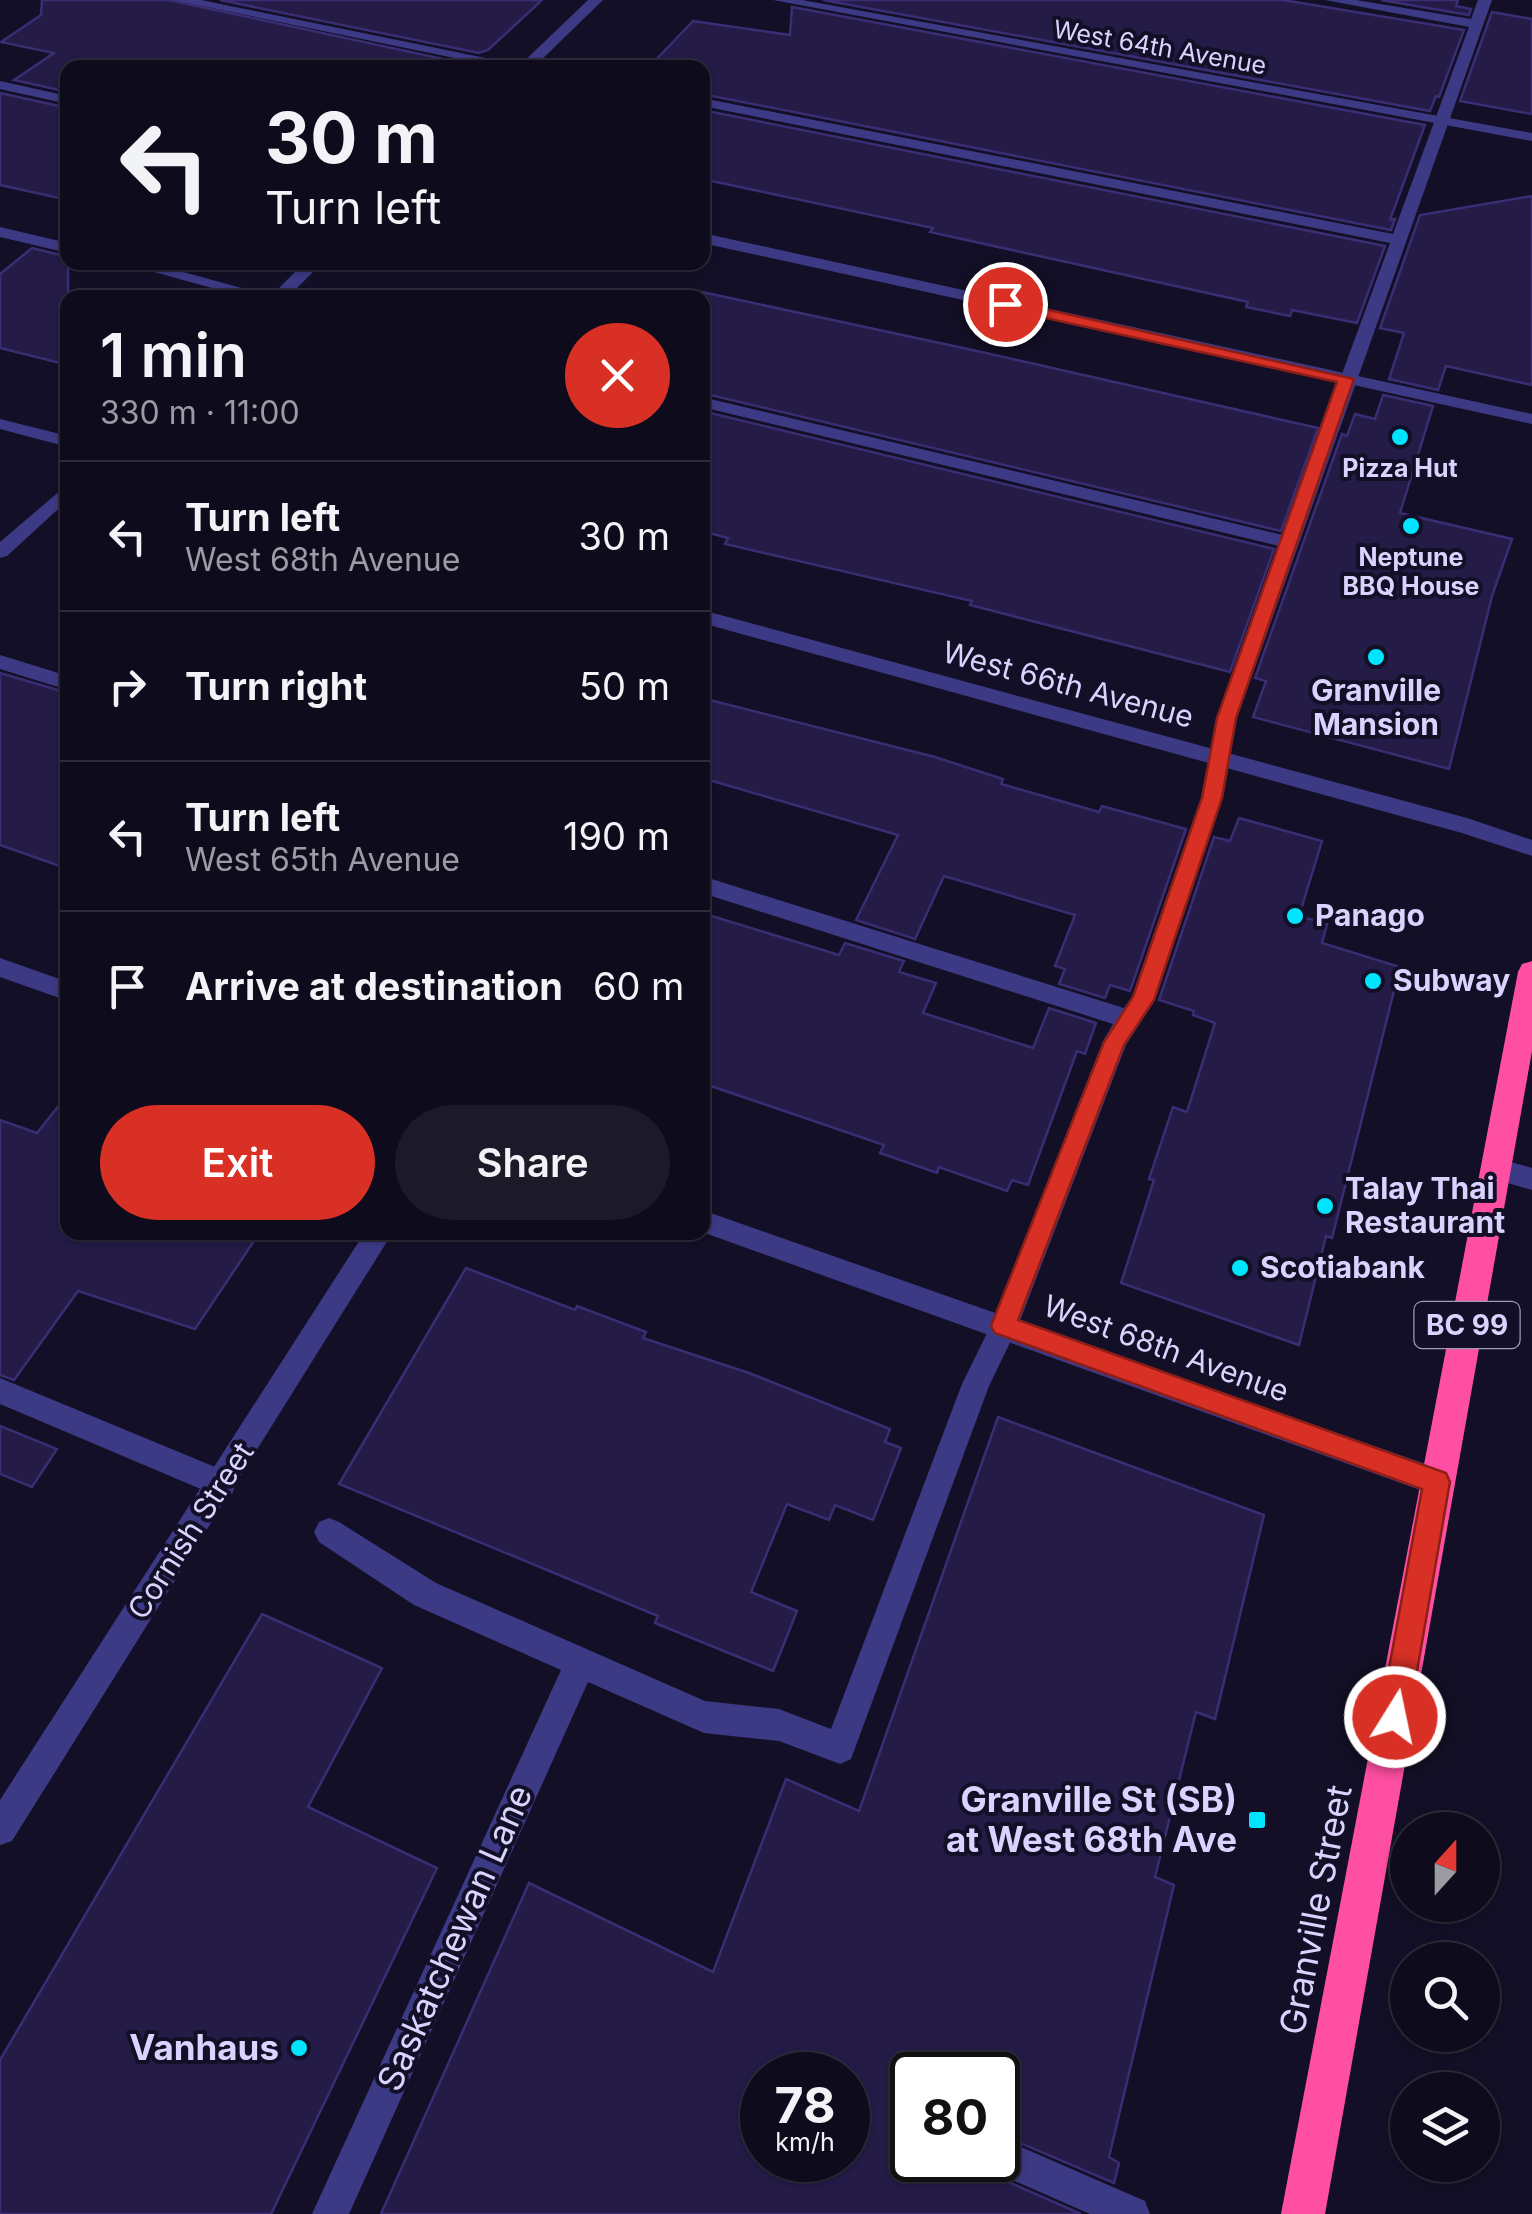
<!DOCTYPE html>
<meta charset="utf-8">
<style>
:root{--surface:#0e0b1c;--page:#1c1929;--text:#f1f3f6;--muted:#9b9ba3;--line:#2e2b3b;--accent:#d93025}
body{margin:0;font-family:Inter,sans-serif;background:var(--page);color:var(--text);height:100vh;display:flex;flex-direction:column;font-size:38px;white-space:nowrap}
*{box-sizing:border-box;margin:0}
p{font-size:32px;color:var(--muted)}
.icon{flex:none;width:55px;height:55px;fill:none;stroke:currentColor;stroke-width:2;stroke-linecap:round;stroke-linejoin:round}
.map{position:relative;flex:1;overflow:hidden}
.drawer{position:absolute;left:60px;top:290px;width:650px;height:950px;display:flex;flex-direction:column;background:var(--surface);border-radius:20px;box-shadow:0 2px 8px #0004,0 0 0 2px var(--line)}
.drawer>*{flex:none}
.banner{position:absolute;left:60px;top:60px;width:650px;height:210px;border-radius:20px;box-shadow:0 2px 8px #0004,0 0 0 2px var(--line);background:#0e0b1c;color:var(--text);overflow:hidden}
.needle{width:65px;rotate:21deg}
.buttons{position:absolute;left:1390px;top:1812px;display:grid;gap:20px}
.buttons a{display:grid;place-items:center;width:110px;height:110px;border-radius:50%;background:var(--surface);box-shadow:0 2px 8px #0004,0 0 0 2px var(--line);font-size:50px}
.speed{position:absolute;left:740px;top:2052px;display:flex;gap:20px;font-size:50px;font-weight:700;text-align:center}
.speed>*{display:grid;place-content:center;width:130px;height:130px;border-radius:50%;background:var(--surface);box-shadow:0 2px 8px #0004,0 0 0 2px var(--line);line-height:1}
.speed small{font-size:25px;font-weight:400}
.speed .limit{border:5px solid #111;border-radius:15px;background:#fff;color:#111}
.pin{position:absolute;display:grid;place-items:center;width:85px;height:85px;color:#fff;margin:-42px;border:5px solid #fff;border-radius:50%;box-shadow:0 2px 10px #0007}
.me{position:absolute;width:110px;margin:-55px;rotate:10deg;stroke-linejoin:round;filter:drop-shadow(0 0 8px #0008)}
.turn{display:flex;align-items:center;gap:35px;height:210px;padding:0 40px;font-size:45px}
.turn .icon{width:130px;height:130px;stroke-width:2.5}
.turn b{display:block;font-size:70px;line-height:85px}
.round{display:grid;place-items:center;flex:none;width:105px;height:105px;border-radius:52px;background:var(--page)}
.head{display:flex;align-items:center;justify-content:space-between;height:170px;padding:0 40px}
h1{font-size:60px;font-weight:600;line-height:75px}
.action{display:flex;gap:20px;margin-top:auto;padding:20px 40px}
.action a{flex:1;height:115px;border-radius:60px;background:var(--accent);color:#fff;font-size:40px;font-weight:600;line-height:115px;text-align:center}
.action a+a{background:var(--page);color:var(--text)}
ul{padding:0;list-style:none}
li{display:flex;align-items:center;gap:30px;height:150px;padding:0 40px;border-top:2px solid var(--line)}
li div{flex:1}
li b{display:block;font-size:38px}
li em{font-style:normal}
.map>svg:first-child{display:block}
</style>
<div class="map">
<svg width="1532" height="2214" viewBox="0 0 1532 2214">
<rect width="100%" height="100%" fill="#130f26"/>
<g fill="#241b47" stroke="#3b2d73" stroke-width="2.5" fill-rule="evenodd">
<path d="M42 0H169L466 64 462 68H68V92L14 80 54 53 1 42 41 15Z"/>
<path d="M220 0H542L488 50 479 53Z"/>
<path d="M823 0H1283L1464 30 1439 97 1436 96 1430 111Z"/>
<path d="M1381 0H1458L1456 6 1471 9 1469 15Z"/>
<path d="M792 7 1425 125 1390 220 1395 219 1391 230 702 94V68L650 66 693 21 790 35Z"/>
<path d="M1492 12 1532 19V114L1460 101Z"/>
<path d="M0 93 68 108V200L0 185Z"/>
<path d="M702 110 1385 246 1357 323 1292 310 1290 316 1246 307 1248 302 930 232 933 228 702 179Z"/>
<path d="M1532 196V385L1446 366 1438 390 1389 379 1404 333 1380 328 1420 215Z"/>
<path d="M32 248 68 257V365L0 348V274Z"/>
<path d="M702 292 977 351 1318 428 1281 531 702 393Z"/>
<path d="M1383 395 1433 406 1400 513 1512 539 1492 596 1449 769 1253 717 1266 681 1255 678 1342 434 1347 436 1355 414 1375 419Z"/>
<path d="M702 411 1274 549 1230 672 970 605 972 601 725 544 728 538 702 531Z"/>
<path d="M0 673 68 693V869L0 845Z"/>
<path d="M702 698 935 757 1003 779 1001 784 1099 812 1102 806 1186 829 1130 991 1110 985 1105 998 1059 984 1065 969 1055 966 1075 915 944 876 915 939 856 920 898 835 702 778Z"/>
<path d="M1239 818 1322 841 1299 916 1327 924 1322 943 1400 967 1332 1238 1326 1236 1299 1345 1121 1283 1154 1180 1149 1179 1173 1107 1187 1112 1215 1023 1193 1015 1194 1011 1159 1000 1214 837 1230 841Z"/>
<path d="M702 913 839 955 845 943 904 961 899 972 936 983 923 1013 1033 1048 1049 1008 1096 1023 1085 1054 1077 1051 1028 1185 1012 1180 1007 1191 939 1167 937 1173 880 1153 884 1145 702 1083Z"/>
<path d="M68 1094V1232H260L195 1329 78 1291 14 1380 0 1375V1120L37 1133Z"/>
<path d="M466 1268 575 1310 577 1306 646 1332 643 1338 749 1373 890 1429 885 1442 901 1448 873 1520 835 1505 829 1520 787 1504 751 1592 797 1611 773 1671 655 1623 658 1616 339 1484Z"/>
<path d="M998 1417 1264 1515 1215 1719 1196 1712 1155 1877 1174 1885 1109 2157 1119 2163 1114 2183 1006 2137 998 2139V2075H912V2160H985L990 2174 1081 2214H381L529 1883 713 1972 786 1779 859 1811ZM762 2075H848V2160H762Z"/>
<path d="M0 1426 57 1449 32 1487 0 1474Z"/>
<path d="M262 1614 382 1668 308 1807 437 1868 271 2214H0V2060Z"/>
</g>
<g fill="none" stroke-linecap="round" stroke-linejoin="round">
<g fill="#3d3a85" fill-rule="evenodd">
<path d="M173 0H201L534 68H503Z"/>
<path d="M1325 0H1356L1471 19 1478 0H1492L1237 718 1223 798 1155 1000 1126 1045 1018 1326 989 1386 851 1759 840 1764 779 1741 704 1733 588 1682 349 2214H312L561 1670 414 1605 319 1542 314 1532 319 1522 329 1518 339 1522 436 1583 705 1701 779 1709 831 1729 962 1384 992 1323 1103 1041 1113 1024 702 893V876L1124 1008 1132 997 1201 798 1217 718 1279 546 702 407V397L1283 535 1390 243 702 106V98L1393 234 1469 27Z"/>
<path d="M0 227 68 243V253L0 237Z"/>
<path d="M118 262H147L278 298H248Z"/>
<path d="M0 655 68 676V690L0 669Z"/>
<path d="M0 1378 232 1474 236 1484 232 1494 222 1498 0 1404Z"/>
<path d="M1005 2140 1145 2201 1150 2214H1090L992 2171 988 2160H998V2143Z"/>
</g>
<g fill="#3d3a85" fill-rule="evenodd">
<path d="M588 0H603L533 68H517Z"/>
<path d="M773 0H802L1532 133V141Z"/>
<path d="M0 81 68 96V104L0 89Z"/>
<path d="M702 233 1532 414V424L702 243Z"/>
<path d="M305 262H323L287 298H269Z"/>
<path d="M0 419 68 436V447L0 429Z"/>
<path d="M68 484V500L7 556 0 558V542Z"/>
<path d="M702 610 1467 818 1532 840V856L1462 833 702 623Z"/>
<path d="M0 958 68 982V1001L0 977Z"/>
<path d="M1496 1158 1532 1168V1190L1487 1177 1483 1169 1487 1161Z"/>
<path d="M702 1210 1437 1468 1447 1472 1451 1482 1447 1492 1437 1496 702 1232Z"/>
<path d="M365 1232H393L12 1841 0 1845V1800Z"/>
</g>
<path fill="#ff4fa3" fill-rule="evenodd" d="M1532 961V1051L1325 2214H1281L1518 972 1522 964Z"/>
</g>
<path fill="#d93025" stroke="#8d1f18" stroke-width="2.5" d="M1005 300 1354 379 1236 718 1222 798 1154 1000 1124 1045 1018 1320 1446 1473 1450 1482 1409 1717 1405 1727 1395 1731 1385 1727 1380 1717 1422 1489 995 1333 991 1326 1104 1042 1133 997 1202 798 1217 718 1337 382 1000 308 998 304Z"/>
<g fill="#00e5ff" stroke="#130f26" stroke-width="4">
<circle cx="1400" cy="437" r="10"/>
<circle cx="1411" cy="526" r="10"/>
<circle cx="1376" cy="657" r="10"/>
<circle cx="1295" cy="916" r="10"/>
<circle cx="1373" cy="981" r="10"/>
<circle cx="1325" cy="1206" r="10"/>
<circle cx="1240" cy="1268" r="10"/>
<rect x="1247" y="1810" width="20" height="20" rx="5"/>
<circle cx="299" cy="2048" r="10"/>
</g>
<g text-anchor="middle" stroke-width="8" stroke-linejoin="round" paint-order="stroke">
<g font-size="25" fill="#d9d4ff" stroke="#130f26">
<text transform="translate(1160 47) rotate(10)" y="9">West 64th Avenue</text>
</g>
<g font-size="25" font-weight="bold" fill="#d9d4ff" stroke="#130f26">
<text x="1400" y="477">Pizza Hut</text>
<text x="1411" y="566">Neptune<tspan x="1411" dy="29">BBQ House</tspan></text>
</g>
<rect fill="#130f26" stroke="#9e99be" stroke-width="2.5" x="1414.5" y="1302" width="105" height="46" rx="8"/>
<g font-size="28" font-weight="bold" fill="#d9d4ff">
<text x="1467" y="1335">BC 99</text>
</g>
<g font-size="30" fill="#d9d4ff" stroke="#130f26">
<text transform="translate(1068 685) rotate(15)" y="10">West 66th Avenue</text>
<text transform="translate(1166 1349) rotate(20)" y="10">West 68th Avenue</text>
<text transform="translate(191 1531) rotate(-57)" y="10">Cornish Street</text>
</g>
<g font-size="30" font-weight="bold" fill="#d9d4ff" stroke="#130f26" text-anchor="start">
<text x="1376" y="701" text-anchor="middle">Granville<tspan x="1376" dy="34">Mansion</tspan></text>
<text x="1315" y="926">Panago</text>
<text x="1393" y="991">Subway</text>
<text x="1345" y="1199">Talay Thai<tspan x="1345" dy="34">Restaurant</tspan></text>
<text x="1260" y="1278">Scotiabank</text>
</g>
<g font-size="35" font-weight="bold" fill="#d9d4ff" stroke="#130f26" text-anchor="end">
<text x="1237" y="1812">Granville St (SB)<tspan x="1237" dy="40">at West 68th Ave</tspan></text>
<text x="279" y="2060">Vanhaus</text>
</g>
<g font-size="35" fill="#d9d4ff" stroke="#130f26">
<text transform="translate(1316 1910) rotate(-79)" y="12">Granville Street</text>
<text transform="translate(455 1938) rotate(-66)" y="12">Saskatchewan Lane</text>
</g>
</g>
</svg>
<div class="buttons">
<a><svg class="needle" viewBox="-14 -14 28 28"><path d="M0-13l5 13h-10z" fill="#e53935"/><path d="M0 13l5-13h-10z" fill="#9b9ba3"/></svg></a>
<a><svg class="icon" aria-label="search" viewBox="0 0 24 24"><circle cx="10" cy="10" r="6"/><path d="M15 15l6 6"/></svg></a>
<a><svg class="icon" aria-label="layers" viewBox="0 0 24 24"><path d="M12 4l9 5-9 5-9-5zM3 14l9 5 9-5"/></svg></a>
</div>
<div class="speed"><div>78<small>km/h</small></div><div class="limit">80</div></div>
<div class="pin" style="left:1005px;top:304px;background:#d93025"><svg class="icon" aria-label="arrive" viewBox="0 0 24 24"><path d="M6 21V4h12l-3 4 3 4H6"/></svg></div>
<svg class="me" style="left:1395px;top:1717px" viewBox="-20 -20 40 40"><circle r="17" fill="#d93025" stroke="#fff" stroke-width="3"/><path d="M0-11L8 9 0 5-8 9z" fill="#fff"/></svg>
<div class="banner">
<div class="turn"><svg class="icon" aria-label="left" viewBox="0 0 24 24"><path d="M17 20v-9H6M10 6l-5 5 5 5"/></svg><div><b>30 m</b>Turn left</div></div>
</div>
<section class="drawer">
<div class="head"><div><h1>1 min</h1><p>330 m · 11:00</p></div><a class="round" style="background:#d93025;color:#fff"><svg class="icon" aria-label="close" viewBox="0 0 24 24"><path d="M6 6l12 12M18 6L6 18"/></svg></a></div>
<ul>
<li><svg class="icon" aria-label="left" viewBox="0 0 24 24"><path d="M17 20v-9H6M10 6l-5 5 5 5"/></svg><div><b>Turn left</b><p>West 68th Avenue</p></div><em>30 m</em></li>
<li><svg class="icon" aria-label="right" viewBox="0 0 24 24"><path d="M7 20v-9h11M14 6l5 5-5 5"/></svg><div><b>Turn right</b></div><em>50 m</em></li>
<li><svg class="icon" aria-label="left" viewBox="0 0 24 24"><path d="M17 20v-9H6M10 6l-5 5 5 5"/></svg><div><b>Turn left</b><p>West 65th Avenue</p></div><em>190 m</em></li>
<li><svg class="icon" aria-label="arrive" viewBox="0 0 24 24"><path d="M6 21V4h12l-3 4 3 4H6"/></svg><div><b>Arrive at destination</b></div><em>60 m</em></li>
</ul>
<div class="action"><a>Exit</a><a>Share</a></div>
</section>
</div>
